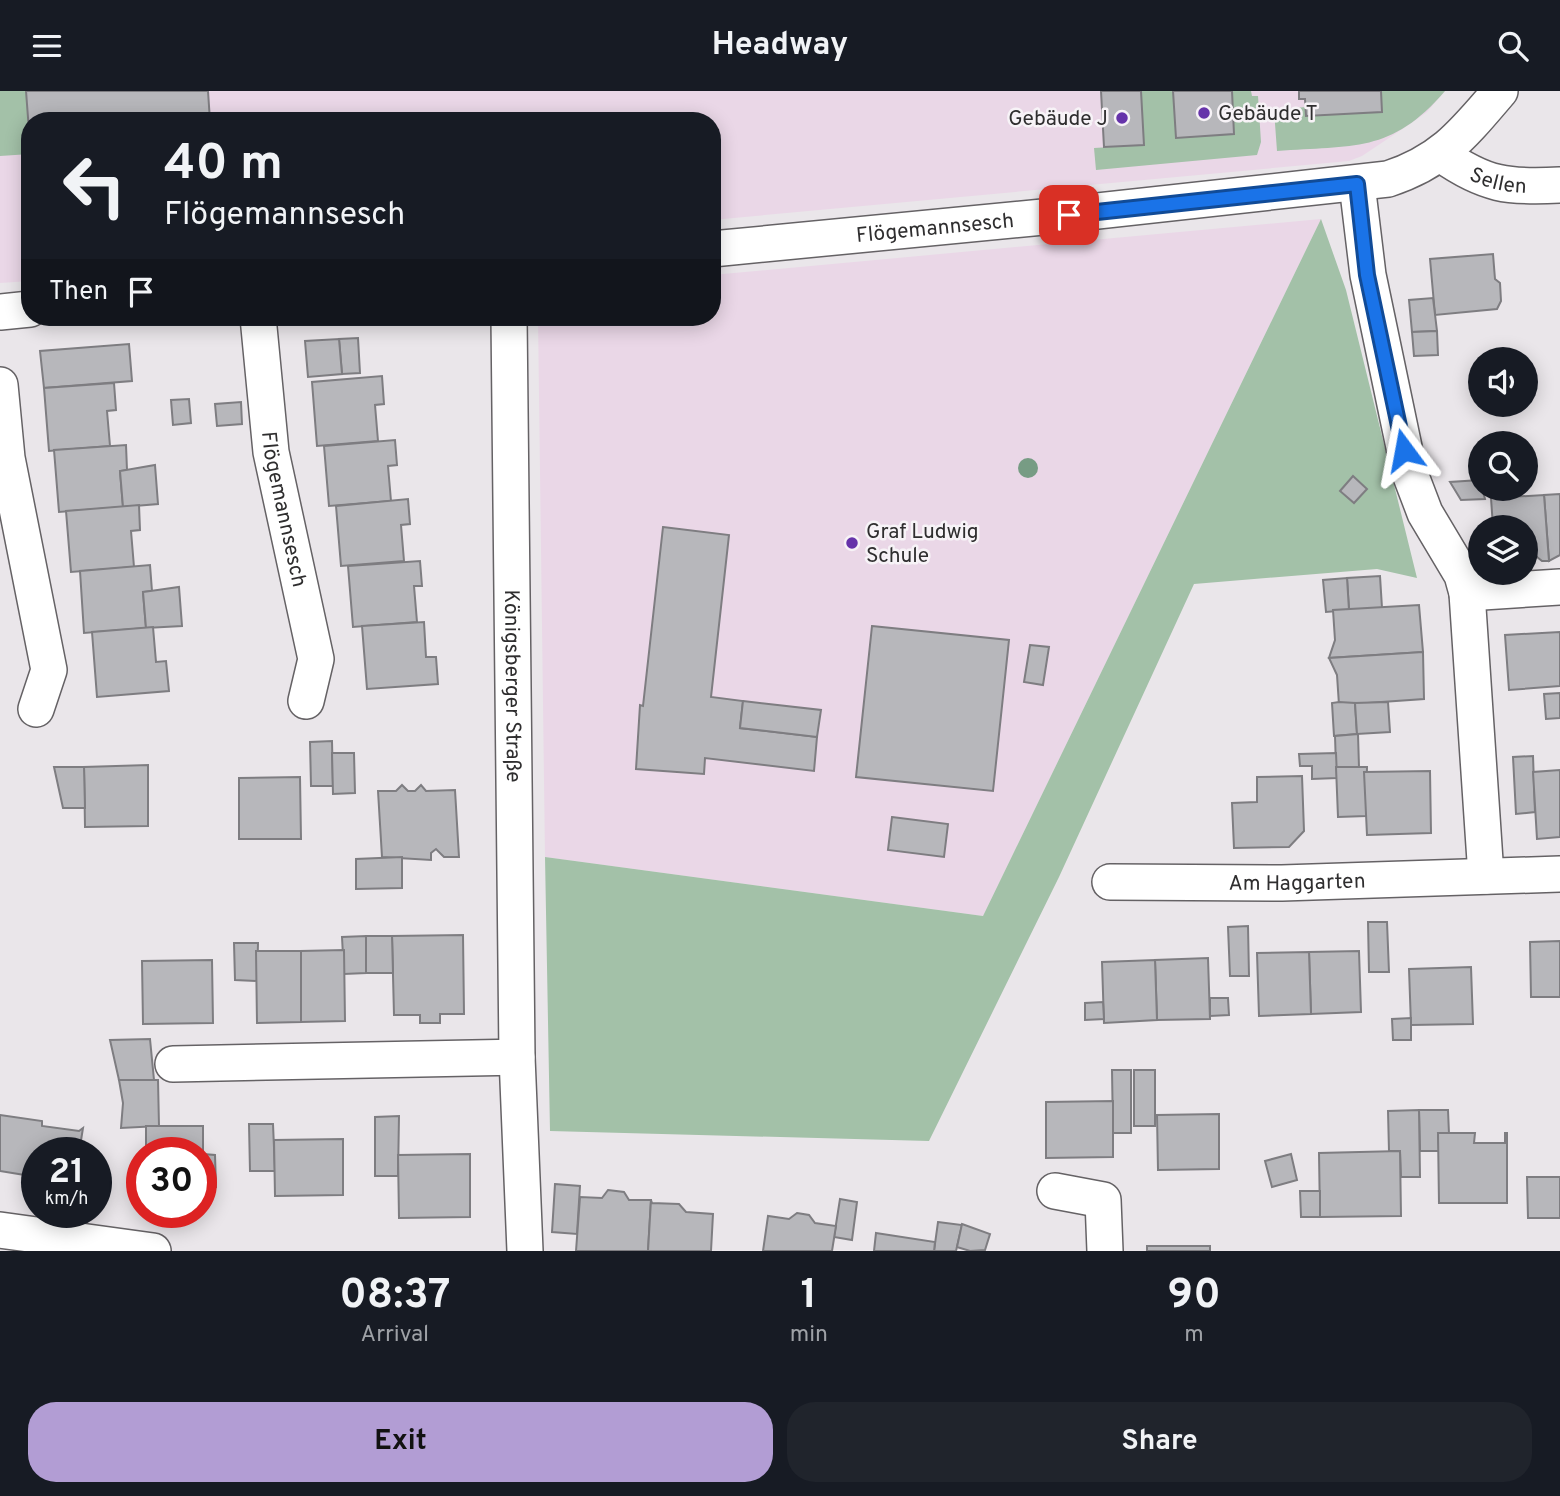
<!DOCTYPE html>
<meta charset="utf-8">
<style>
:root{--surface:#171b24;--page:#20242c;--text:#f1f3f6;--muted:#9ea1a6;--accent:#b29dd4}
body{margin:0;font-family:Overpass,sans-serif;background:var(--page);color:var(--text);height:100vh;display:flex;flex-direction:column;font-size:26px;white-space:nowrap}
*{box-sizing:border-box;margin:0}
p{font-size:23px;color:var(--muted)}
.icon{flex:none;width:38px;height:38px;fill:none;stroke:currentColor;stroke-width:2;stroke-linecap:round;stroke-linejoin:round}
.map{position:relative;height:1160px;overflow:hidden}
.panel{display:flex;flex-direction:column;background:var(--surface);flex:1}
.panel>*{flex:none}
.banner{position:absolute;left:21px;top:21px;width:700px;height:214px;border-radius:28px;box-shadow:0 4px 18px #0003;background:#171b24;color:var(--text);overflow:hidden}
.controls{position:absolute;left:1468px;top:256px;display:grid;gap:14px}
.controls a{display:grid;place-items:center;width:70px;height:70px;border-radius:50%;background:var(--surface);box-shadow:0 4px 18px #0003;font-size:35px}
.speed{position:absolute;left:21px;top:1046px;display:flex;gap:14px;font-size:35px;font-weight:700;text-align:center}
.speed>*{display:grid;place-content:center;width:91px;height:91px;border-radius:50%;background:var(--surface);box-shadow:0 4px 18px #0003;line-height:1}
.speed small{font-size:18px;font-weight:400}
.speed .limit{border:10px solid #d22;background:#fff;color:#111}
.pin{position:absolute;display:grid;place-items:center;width:60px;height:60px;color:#fff;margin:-30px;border-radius:14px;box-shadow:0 4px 10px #0006}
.me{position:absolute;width:77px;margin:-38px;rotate:347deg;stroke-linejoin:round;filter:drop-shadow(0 0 5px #0008)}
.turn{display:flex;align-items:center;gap:24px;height:147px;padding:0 28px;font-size:32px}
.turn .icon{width:91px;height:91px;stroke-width:2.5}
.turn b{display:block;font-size:49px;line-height:60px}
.then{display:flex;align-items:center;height:66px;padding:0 28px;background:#0003;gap:14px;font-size:26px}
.eta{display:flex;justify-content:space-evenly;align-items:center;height:119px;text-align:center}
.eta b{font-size:42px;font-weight:700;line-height:49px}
.primary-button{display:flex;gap:14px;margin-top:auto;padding:14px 28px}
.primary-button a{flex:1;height:80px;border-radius:28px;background:var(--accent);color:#111;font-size:28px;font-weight:700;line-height:80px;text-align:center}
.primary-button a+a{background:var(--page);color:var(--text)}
header{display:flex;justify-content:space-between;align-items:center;height:91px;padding:0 28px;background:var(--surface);font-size:32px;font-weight:700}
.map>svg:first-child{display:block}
</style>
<header><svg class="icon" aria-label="menu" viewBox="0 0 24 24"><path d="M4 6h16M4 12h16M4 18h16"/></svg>Headway<svg class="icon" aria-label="search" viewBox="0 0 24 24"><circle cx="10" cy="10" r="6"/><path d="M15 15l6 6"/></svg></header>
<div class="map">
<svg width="1560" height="1160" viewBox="0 0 1560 1160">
<rect width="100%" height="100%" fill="#eae6ea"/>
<g fill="#ead7e7">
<path d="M0 0H1445L1427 21 1410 33 1362 65 1349 70 712 129V30H30V190L0 192Z"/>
<path d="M1321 128 983 825 545 766 538 226H712V184Z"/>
</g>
<g fill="#a3c1a8">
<path d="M0 0H26L30 63 0 65Z"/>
<path d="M1141 0H1173L1177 47 1234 43 1232 0H1251L1252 5H1258L1261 51 1257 64 1096 79 1094 57 1144 54Z"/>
<path d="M1381 0H1445C1391 63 1353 54 1277 60L1274 19 1306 16 1307 25 1381 21Z"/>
<path d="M1321 128 1346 199 1417 487 1377 478 1194 493 1059 786 929 1050 550 1040 545 766 983 825Z"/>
</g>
<g fill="#b7b7bb" stroke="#7e7d81" stroke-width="2">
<path d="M26 0H208L210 30H30V53Z"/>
<path d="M1101 0H1141L1144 54 1104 56Z"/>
<path d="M1173 0H1232L1234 43 1176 47Z"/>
<path d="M1299 0H1381L1382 21 1306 25 1305 8H1299Z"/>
<path d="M1493 163 1495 188 1500 192 1501 210 1497 218 1435 224 1430 168Z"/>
<path d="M1433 207 1437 240 1412 241 1409 209Z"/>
<path d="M1437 240 1438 264 1414 265 1412 241Z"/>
<path d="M358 247 360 282 342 283 339 248Z"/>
<path d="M339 248 342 283 308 286 305 250Z"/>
<path d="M129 253 132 290 44 297 40 260Z"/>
<path d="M382 285 384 313 375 314 378 350 317 355 312 291Z"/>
<path d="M114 292 116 319 107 320 110 355 49 360 44 297Z"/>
<path d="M189 308 191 332 173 334 171 309Z"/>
<path d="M241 311 242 333 217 335 215 313Z"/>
<path d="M395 349 397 374 388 375 391 410 329 415 324 355Z"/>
<path d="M126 354 127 379 120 380 123 416 59 421 54 359Z"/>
<path d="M155 374 158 413 123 416 120 380Z"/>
<path d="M1353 385 1367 398 1354 412 1340 400Z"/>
<path d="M1480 389 1485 408 1461 409 1450 391Z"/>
<path d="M1560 403V464L1549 470 1544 404Z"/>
<path d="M1544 404 1549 470H1542L1537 466H1526V436H1493L1491 407Z"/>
<path d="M408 408 410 433 401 434 404 470 341 475 336 415Z"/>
<path d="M139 414 140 439 131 440 134 476 71 481 66 420Z"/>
<path d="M663 436 729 444 711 606 743 610 740 637 817 646 814 680 705 667 704 683 636 678 640 614 643 615Z"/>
<path d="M420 470 422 495H414L417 531 353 536 348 475Z"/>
<path d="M150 474 152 500 143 501 146 537 84 542 80 480Z"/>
<path d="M1380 485 1382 517 1349 519 1347 487Z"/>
<path d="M1347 487 1349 519 1326 521 1323 489Z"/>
<path d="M179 496 182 535 146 537 143 501Z"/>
<path d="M1419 514 1423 561 1329 567 1335 549 1333 519Z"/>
<path d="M424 531 426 566H436L438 593 367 598 362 535Z"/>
<path d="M872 535 1009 549 993 700 856 686Z"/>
<path d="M153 536 156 571 166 570 169 600 97 606 92 541Z"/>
<path d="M1560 541V595L1509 599 1505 544Z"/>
<path d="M1030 554 1049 556 1043 594 1024 591Z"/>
<path d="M1423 561 1424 608 1339 614 1337 584 1329 567Z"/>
<path d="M1560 602V627L1546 628 1544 603Z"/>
<path d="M743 610 821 619 817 646 740 637Z"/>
<path d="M1339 611 1355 612 1357 643 1334 645 1332 612Z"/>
<path d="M1388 611 1390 641 1357 643 1355 612Z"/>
<path d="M1358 643 1359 676H1336L1335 645Z"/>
<path d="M332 650 333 695H311L310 651Z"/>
<path d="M332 662H354L355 702 333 703Z"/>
<path d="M1336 662 1337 687 1312 688V675H1300L1299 663Z"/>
<path d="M1533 665 1535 721 1516 723 1513 666Z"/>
<path d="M148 674V735L85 736 84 676Z"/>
<path d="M54 676H84L85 717H63Z"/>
<path d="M1336 676H1367L1366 725 1338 726Z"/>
<path d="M1560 679V746L1537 748 1533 681Z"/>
<path d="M1430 680 1431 742 1367 744 1364 681Z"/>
<path d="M1302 685 1304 740 1289 756 1234 757 1232 712 1257 711V686Z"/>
<path d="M300 686 301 748H239V687Z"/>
<path d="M402 694 408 700H415L421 694 426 700 455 699 459 766H444L436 758 431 762V769L382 766 378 700H396Z"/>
<path d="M892 726 948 733 944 766 888 759Z"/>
<path d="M402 766V797L356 798V768Z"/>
<path d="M1368 831H1387L1389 881H1369Z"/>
<path d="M1248 835 1249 885H1230L1228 836Z"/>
<path d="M463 844 464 923H440V932H420V924H394L392 845Z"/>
<path d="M366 845H392L393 882H366Z"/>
<path d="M366 845V882L344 883 342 846Z"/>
<path d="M1560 850V906H1531L1530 851Z"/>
<path d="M234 852H258L257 890 235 889Z"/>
<path d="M344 859 345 930 301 931V860Z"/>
<path d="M256 860H301V931L257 932Z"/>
<path d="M1359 860 1361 921 1311 923 1309 861Z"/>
<path d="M1309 861 1311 923 1259 925 1257 862Z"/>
<path d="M1208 867 1210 928 1157 929 1155 869Z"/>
<path d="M212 869 213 932 143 933 142 870Z"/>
<path d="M1155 869 1157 929 1104 932 1102 871Z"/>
<path d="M1471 876 1473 933 1411 934 1409 878Z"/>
<path d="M1210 907H1228L1229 924 1210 925Z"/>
<path d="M1103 911 1104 928 1085 929V912Z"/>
<path d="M1411 927V949H1393L1392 928Z"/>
<path d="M150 948 154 989H119L110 949Z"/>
<path d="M1112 979H1131V1042H1113Z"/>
<rect x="1134" y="979" width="21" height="56"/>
<path d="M119 989H158L159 1035 121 1037 123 1012Z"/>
<path d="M1113 1010V1066L1046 1067V1011Z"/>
<path d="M1419 1019H1448L1449 1043 1438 1042 1439 1060H1420Z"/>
<path d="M1419 1019 1420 1086H1401L1400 1060H1389L1388 1020Z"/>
<path d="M1219 1023V1078L1158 1079 1157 1024Z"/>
<path d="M0 1024 42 1030V1035L79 1040 83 1037 79 1062H37V1086L0 1080Z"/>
<path d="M399 1025 398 1085H375V1026Z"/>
<path d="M249 1033H273L275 1080H250Z"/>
<path d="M146 1035H203V1063L215 1064 216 1096 201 1097V1062H146Z"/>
<path d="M1438 1042H1475L1474 1052H1505V1042H1507V1112H1439Z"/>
<path d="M343 1048V1104L275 1105 274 1049Z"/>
<path d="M1400 1060 1401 1125 1320 1126 1319 1062Z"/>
<path d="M470 1063V1126L399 1127 398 1064Z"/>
<path d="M1291 1063 1297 1089 1272 1096 1265 1070Z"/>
<path d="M1527 1086H1560V1127H1528Z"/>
<path d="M555 1093 580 1095 577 1143 552 1141Z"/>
<path d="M608 1099 624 1101 629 1109H651L648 1160H576L580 1106 602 1107Z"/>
<path d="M1300 1100H1320V1126H1301Z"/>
<path d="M840 1108 857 1111 852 1149 834 1146Z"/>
<path d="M651 1109 652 1112 679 1113 686 1121 713 1123 711 1160H648Z"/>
<path d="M797 1122 809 1124 815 1132 836 1135 832 1160H763L768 1125 789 1128Z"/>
<path d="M938 1131 962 1134 956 1160H934Z"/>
<path d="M962 1133 990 1143 985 1159 970 1160 957 1156Z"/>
<path d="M876 1142 935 1151 934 1160H874Z"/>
<rect x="1147" y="1155" width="63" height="5"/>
</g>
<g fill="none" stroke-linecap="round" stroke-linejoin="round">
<g stroke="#656265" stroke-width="38">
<g id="minor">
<path id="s1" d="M1442 64C1485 94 1508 97 1560 94"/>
<path d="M1357 93 1368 184 1409 380 1425 422 1462 484 1467 502 1486 785"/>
<path id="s2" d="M712 158 1043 126 1388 88C1443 70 1464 42 1500 0"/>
<path d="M0 221 30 218"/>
<path id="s3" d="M258 226 271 361 316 568 306 610"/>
<path id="s4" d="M509 226 517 966 525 1160"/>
<path d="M0 294 7 367 49 579 36 618"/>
<path d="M1467 502 1560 496"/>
<path id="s5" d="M1110 791 1282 792 1560 783"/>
<path d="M173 973 517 966"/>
<path d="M1055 1100 1103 1109 1105 1160"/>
<path d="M0 1139 153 1160"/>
</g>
</g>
<use href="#minor" stroke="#fff" stroke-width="35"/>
</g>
<circle fill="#779c84" cx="1028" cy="377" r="10"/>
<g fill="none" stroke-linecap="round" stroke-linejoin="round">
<g stroke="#114b97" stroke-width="18">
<path id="route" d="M1069 124 1357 93 1367 184 1404 359"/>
</g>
<use href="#route" stroke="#1a73e8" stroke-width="12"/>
</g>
<g fill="#63a" stroke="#f7f3f7" stroke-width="2.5">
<circle cx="1204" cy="22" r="7"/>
<circle cx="1122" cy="27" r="7"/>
<circle cx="852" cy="452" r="7"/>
</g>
<g text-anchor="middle" stroke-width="5" stroke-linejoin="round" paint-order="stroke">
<g font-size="21" fill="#2f2e2f" stroke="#f7f3f7" text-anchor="start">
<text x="1218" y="29">Gebäude T</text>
<text x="1108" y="34" text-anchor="end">Gebäude J</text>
<text x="866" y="447">Graf Ludwig<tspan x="866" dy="24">Schule</tspan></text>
</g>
<g font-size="21" fill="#2f2e2f" stroke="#f7f3f7">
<text dy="7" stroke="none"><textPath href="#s1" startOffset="63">Sellen</textPath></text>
<text dy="7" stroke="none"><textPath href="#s2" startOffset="224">Flögemannsesch</textPath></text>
<text dy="7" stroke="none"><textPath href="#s3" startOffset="194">Flögemannsesch</textPath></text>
<text dy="7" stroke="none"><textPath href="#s4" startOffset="369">Königsberger Straße</textPath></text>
<text dy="7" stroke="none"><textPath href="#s5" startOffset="187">Am Haggarten</textPath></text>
</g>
</g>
</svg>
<div class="controls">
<a><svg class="icon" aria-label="sound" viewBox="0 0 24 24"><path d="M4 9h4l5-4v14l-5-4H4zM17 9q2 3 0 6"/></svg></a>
<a><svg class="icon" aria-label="search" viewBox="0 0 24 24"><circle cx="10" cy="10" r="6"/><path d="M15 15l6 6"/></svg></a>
<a><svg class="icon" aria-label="layers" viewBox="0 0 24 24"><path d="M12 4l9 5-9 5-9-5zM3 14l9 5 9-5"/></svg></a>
</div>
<div class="speed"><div>21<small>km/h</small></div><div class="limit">30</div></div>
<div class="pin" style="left:1069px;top:124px;background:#d93025"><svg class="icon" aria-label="arrive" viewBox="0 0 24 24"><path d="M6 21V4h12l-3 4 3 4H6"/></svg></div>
<svg class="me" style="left:1404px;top:359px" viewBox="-20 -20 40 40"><path d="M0-17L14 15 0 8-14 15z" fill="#1a73e8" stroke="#fff" stroke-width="4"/></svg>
<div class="banner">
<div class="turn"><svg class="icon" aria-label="left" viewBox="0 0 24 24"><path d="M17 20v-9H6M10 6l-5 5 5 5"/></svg><div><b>40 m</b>Flögemannsesch</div></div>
<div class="then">Then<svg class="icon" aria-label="arrive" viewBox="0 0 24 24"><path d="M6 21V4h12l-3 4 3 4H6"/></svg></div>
</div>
</div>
<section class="panel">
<div class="eta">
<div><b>08:37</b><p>Arrival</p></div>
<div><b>1</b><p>min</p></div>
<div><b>90</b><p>m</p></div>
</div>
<div class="primary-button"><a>Exit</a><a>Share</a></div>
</section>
